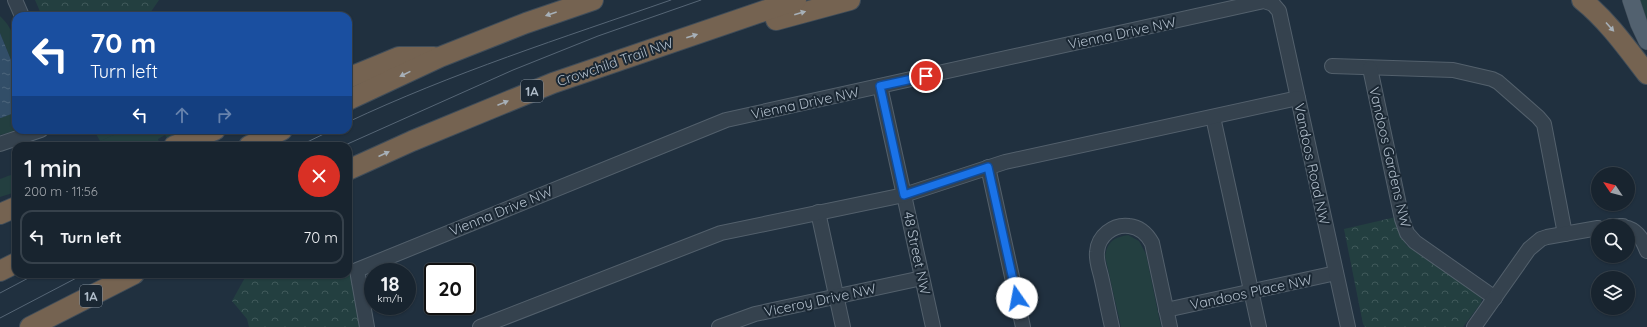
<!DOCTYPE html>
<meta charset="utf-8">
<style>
:root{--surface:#18242f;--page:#212c37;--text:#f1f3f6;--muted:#9fa4aa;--line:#36414b}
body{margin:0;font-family:Quicksand,sans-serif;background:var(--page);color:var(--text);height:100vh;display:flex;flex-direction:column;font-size:15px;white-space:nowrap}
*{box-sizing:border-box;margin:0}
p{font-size:13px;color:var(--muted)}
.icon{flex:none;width:22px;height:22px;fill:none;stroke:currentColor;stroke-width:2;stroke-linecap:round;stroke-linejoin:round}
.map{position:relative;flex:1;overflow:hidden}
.sheet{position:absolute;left:12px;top:142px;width:340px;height:136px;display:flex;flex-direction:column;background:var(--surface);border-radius:12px;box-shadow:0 1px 3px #0004,0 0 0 1px var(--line)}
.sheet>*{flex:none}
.guide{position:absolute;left:12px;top:12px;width:340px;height:122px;border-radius:12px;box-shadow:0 1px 3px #0004,0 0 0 1px var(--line);background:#1a4fa0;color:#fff;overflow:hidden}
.needle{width:26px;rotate:305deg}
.controls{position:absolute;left:1591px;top:167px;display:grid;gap:8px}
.controls a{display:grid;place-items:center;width:44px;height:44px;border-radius:50%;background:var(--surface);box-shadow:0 1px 3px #0004,0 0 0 1px var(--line);font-size:20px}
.speed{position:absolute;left:364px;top:263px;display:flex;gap:8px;font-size:20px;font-weight:700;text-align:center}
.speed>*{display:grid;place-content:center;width:52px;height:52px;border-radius:50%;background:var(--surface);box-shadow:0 1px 3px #0004,0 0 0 1px var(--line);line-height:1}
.speed small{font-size:10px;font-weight:400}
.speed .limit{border:2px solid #111;border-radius:6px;background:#fff;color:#111}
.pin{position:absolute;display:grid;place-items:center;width:34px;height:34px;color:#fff;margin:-17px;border:2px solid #fff;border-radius:50%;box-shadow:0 1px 4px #0007}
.me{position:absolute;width:44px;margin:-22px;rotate:348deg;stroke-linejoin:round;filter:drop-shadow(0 0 3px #0008)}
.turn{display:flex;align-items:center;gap:14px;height:84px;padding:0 12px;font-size:18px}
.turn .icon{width:52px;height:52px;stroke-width:2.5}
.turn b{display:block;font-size:28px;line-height:34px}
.lanes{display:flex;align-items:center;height:38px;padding:0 12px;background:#0003;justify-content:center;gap:20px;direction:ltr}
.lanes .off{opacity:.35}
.round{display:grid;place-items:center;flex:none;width:42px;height:42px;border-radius:21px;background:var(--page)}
.overview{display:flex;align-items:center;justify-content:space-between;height:68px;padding:0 12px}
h1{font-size:24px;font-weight:600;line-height:30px}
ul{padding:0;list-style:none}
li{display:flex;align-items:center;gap:12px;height:54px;margin:0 8px 6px;padding:0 4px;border:2px solid var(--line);border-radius:12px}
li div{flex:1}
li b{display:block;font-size:15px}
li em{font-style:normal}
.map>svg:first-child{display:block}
</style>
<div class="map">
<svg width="1647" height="327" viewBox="0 0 1647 327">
<defs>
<pattern id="park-crowns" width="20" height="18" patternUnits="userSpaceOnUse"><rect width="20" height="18" fill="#233f40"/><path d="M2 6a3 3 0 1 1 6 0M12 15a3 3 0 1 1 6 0" fill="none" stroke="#40595a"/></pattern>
<pattern id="water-ripples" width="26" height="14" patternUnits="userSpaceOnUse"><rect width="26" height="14" fill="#324e68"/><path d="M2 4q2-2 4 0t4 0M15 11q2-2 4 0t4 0" fill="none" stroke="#4d667c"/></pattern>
</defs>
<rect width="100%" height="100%" fill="#20303f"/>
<g fill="#233f40">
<path d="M1636 0H1647V27Z"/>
<path d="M0 16C18 33 16 49 16 72L0 33Z"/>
<path d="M16 110V130H19L0 135V118L13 113Z"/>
<path d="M125 130H186L167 138 165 135 158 139 159 142 146 146H88Z"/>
<path d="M16 173V192L0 197V179Z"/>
<path d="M1128 235 1139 241 1146 254 1161 327H1121L1105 256C1107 242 1114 237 1128 235Z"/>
</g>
<g fill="url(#park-crowns)">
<path d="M35 0H159L148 16H42Z"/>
<path d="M94 130H125L100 141Z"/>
<path d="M1396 217 1406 245 1479 293 1482 298 1481 303 1463 327H1365L1363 324 1344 229Z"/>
<path d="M348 246 362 327H249L247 319 232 301 247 274H348Z"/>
</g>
<path fill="url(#water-ripples)" d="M0 33 16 72V110L14 113 1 118H0Z"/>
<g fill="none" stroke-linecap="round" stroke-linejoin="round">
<g stroke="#53606c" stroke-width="16">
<g id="minor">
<path d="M15 0 22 16"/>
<path d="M1332 66 1453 70 1492 79 1498 82 1538 117 1544 124 1565 234"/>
<path d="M1370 68 1402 219 1407 233 1415 242 1495 298"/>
<path d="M880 86 933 327"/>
<path d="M1213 117 1259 327"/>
<path d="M0 144 41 130"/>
<path d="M988 167 1023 327"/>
<path d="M818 212 843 327"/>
<path d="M1611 226H1623"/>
<path d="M1628 228C1639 232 1643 241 1647 251"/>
<path d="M1166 310 1336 273"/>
<path d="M367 327 357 270 726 120 1264 1 1273 4 1279 11 1348 327"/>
<path d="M480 327 721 233 904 195 1005 162 1298 98"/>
<path d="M719 327 755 314 922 278"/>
<path d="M1112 327C1108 310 1105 293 1101 276 1099 268 1096 260 1097 252 1098 236 1113 224 1129 226 1139 227 1147 234 1152 243L1170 327"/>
<path d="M1474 327 1529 249 1541 239 1547 237 1598 228"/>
</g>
</g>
<g stroke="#3e4b57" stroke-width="18">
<path id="major" d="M1631 0 1639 24 1647 41"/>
</g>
<g stroke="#404d59" stroke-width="22">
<g id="highway">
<path d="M1582 0C1608 21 1627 48 1647 74"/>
<path d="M776 20 850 0"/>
<path d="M348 78 399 57H434"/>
<path d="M348 100 440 57 526 23 593 0"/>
<path d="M174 146 215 130"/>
<path d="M249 146 282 130"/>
<path d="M348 170 412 141 553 83 796 0"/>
<path d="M0 214 16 207"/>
<path d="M0 271 16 263"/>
<path d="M30 327 134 274"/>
</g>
</g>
<use href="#minor" stroke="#35424e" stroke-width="14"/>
<use href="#major" stroke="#52616f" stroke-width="17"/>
<use href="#highway" stroke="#756351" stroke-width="20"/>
<g stroke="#566676" stroke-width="1">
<path d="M348 122C452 73 562 38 671 0"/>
<path d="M299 146 332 130"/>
<path d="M343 146 513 70 598 36 701 0"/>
<path d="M0 293 36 274"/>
<path d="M0 318 84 274"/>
</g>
</g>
<defs><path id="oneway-solid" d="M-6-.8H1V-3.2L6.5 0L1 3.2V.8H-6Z"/></defs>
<g fill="#a7b0b8">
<use href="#oneway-solid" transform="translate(800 13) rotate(-16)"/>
<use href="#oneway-solid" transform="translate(551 14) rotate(161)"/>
<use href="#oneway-solid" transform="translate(1610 27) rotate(48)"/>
<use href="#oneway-solid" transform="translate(692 36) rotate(-18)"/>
<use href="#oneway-solid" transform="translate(405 74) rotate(154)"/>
<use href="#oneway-solid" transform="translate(503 103) rotate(-22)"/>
<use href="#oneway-solid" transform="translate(384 154) rotate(-24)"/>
</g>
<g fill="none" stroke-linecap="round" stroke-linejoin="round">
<g stroke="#114b97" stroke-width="10">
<path id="route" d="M926 76 880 86 904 195 988 167 1017 298"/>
</g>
<use href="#route" stroke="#1a73e8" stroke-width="7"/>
</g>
<g text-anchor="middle" stroke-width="4" stroke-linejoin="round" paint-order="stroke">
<g fill="#1a2733" stroke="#83909d" stroke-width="1">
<rect x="521" y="80" width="22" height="22" rx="3"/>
<rect x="80" y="285" width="22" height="22" rx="3"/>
</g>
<g font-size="13" font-weight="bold" fill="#b0bdca">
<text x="532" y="96">1A</text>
<text x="91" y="301">1A</text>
</g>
<g font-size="14" fill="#b0bdca" stroke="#1a2733">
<text transform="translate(1122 33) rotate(-12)" y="5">Vienna Drive NW</text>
<text transform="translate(615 62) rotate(-19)" y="5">Crowchild Trail NW</text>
<text transform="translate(805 103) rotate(-12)" y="5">Vienna Drive NW</text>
<text transform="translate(1390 157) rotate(77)" y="5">Vandoos Gardens NW</text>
<text transform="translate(1312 164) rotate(78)" y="5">Vandoos Road NW</text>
<text transform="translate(501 211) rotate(-22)" y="5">Vienna Drive NW</text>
<text transform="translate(917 253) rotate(78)" y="5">48 Street NW</text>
<text transform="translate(1251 292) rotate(-12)" y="5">Vandoos Place NW</text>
<text transform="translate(820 300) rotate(-12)" y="5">Viceroy Drive NW</text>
</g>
</g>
</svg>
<div class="controls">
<a><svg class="needle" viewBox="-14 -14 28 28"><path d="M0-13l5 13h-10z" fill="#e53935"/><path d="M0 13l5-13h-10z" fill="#9fa4aa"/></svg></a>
<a><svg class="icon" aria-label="search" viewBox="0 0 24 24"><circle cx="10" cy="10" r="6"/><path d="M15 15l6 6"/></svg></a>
<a><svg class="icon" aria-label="layers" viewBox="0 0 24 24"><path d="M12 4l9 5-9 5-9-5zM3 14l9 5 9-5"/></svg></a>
</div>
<div class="speed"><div>18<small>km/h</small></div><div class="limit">20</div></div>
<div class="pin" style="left:926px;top:76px;background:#d93025"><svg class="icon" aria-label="arrive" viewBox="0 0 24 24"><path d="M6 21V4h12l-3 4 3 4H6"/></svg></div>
<svg class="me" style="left:1017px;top:298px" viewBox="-20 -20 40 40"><circle r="19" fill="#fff"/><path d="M0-13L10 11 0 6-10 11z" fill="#1a73e8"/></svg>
<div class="guide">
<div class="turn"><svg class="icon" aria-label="left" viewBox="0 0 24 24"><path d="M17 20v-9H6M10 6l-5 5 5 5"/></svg><div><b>70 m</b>Turn left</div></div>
<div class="lanes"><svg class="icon" aria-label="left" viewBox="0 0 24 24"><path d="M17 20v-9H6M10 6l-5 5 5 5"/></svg><svg class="icon off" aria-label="ahead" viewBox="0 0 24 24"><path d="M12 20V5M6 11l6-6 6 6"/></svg><svg class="icon off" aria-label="right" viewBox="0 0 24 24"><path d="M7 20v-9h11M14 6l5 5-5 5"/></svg></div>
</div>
<section class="sheet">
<div class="overview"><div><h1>1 min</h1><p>200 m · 11:56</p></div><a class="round" style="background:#d93025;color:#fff"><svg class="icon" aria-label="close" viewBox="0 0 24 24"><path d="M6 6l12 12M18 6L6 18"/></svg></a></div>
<ul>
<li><svg class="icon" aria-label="left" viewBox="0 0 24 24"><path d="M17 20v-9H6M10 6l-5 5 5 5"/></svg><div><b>Turn left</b></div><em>70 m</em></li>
</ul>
</section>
</div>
